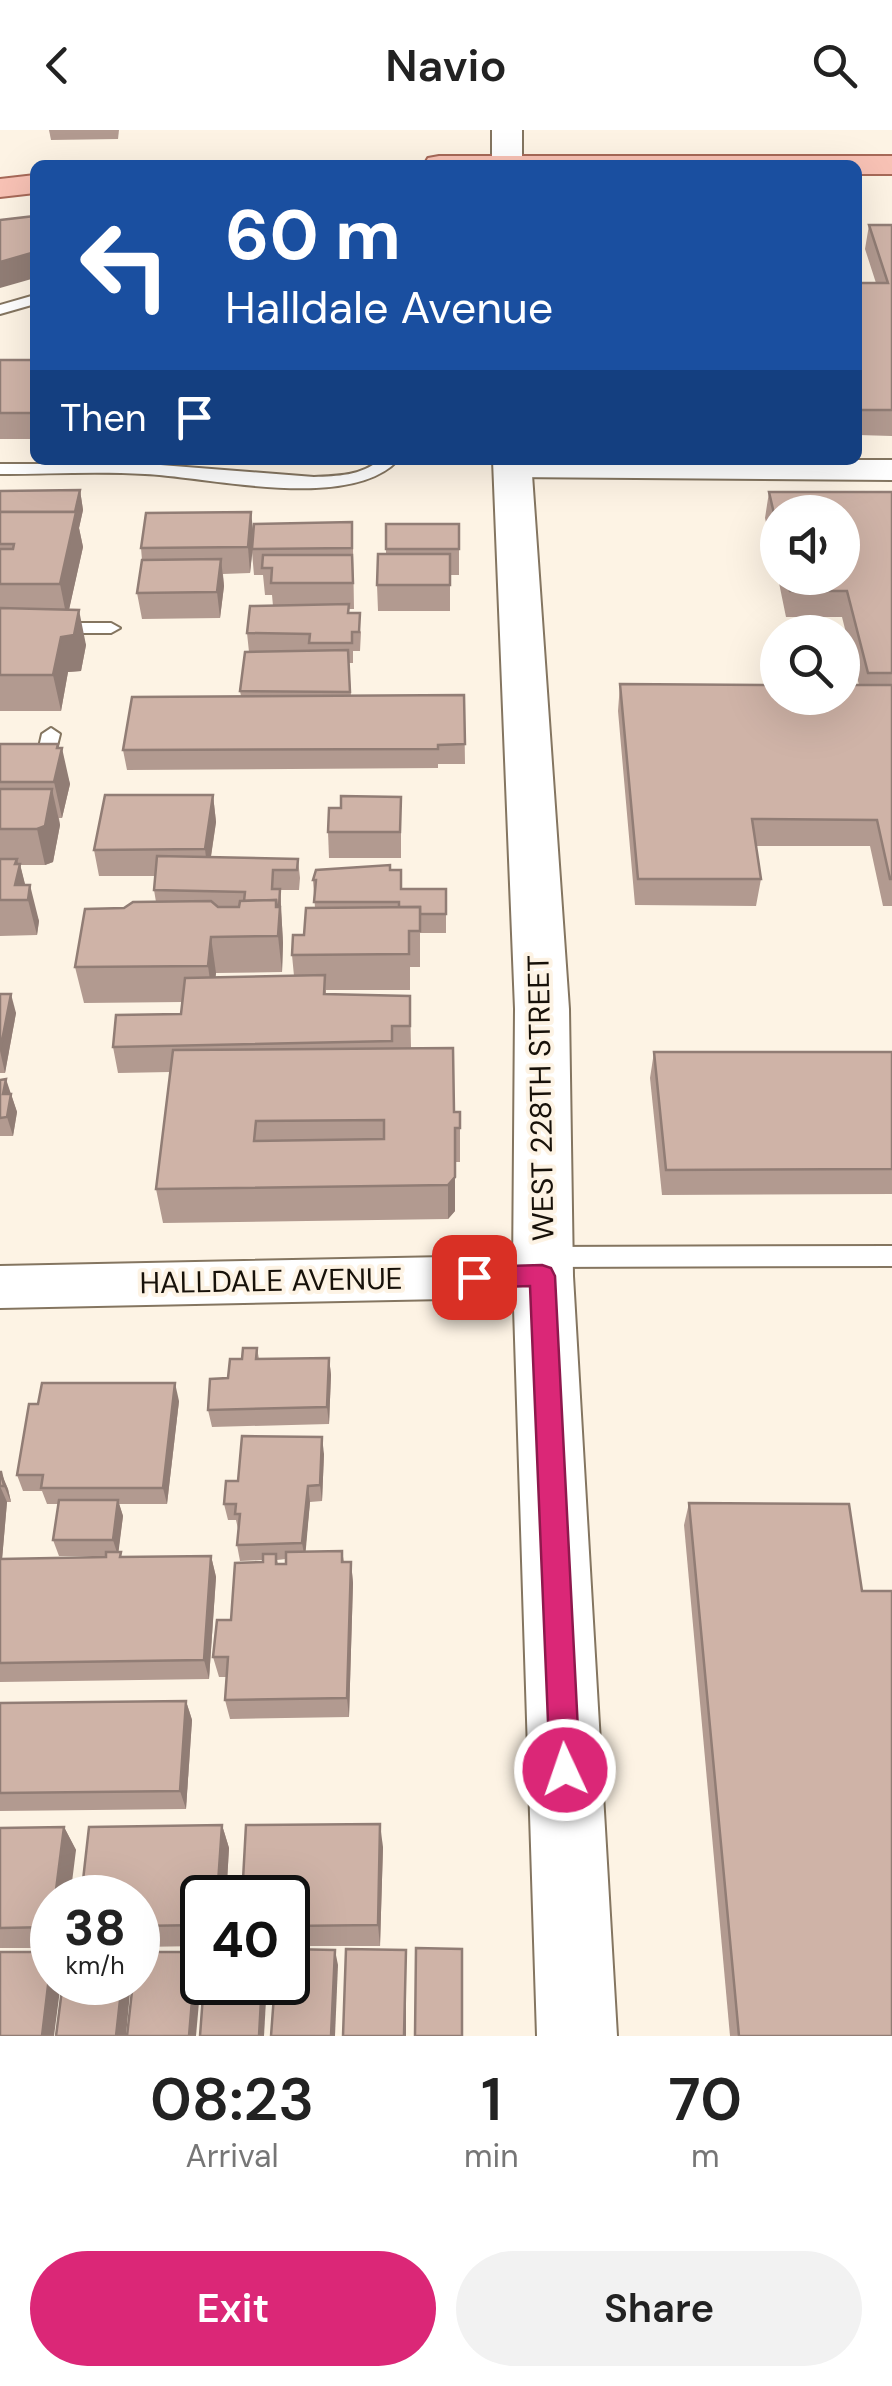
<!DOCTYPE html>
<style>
:root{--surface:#fff;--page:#f2f2f2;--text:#222;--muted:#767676;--accent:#db2777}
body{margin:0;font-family:"DM Sans",sans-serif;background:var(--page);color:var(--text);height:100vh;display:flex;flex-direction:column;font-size:38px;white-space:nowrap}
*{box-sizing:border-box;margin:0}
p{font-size:32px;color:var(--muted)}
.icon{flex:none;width:55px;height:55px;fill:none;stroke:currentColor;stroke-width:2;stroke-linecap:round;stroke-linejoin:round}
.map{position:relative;height:1906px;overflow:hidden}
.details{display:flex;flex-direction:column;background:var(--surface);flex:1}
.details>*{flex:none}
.hud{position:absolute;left:30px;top:30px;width:832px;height:305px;border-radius:15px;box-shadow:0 10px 40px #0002;background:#1a4fa0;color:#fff;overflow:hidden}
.buttons{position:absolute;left:760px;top:365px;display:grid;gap:20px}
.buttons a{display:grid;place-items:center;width:100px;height:100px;border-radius:50%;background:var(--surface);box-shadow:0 10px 40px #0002;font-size:50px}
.speed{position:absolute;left:30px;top:1745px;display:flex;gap:20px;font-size:50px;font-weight:700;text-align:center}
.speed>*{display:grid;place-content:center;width:130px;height:130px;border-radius:50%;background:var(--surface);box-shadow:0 10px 40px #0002;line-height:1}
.speed small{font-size:25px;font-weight:400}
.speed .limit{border:5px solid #111;border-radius:15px;background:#fff;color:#111}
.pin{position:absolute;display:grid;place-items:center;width:85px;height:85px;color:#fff;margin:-42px;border-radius:20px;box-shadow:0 5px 15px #0006}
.me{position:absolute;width:110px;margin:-55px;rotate:357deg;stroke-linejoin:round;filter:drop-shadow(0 0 8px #0008)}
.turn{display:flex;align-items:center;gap:35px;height:210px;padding:0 30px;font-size:45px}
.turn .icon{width:130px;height:130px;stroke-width:2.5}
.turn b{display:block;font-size:70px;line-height:85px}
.then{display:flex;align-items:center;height:95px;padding:0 30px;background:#0003;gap:20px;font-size:38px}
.eta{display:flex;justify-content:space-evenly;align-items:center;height:170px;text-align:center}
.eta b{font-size:60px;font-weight:600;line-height:70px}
.primary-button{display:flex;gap:20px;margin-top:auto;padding:20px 30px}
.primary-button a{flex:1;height:115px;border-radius:60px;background:var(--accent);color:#fff;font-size:40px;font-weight:600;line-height:115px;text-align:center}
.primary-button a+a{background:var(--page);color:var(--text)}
header{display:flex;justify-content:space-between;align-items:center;height:130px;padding:0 30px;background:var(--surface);font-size:45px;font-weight:600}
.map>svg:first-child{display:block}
</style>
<header><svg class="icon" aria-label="back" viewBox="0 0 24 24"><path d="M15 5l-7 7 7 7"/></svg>Navio<svg class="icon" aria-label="search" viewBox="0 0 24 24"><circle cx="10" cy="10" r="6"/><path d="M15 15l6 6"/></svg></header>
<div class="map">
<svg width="892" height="1906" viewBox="0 0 892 1906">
<rect width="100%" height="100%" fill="#fdf3e4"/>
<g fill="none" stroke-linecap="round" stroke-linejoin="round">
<g stroke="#847560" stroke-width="4">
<g id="service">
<path d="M35 165V174L0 184V175Z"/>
<path d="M380 330H398C350 382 210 347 145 344 97 341 48 344 0 344V334H148L314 347C338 346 360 346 380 330Z"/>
<path d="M0 493H111L120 498 111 503H0Z"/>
<path d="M51 598 60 604 52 636 0 638V626H37L42 604Z"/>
<path d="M892 1116V1136L543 1137 534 1134 531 1127 534 1120 543 1117Z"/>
</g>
</g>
<g stroke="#847560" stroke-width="4">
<g id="minor">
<path d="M513 330H892V350L502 347 497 340 502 333Z"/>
<path d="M543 1125 560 1131 568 1146 560 1161 543 1167 0 1178V1136Z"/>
</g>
</g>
<g stroke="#847560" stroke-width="4">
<g id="tertiary">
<rect x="492" y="0" width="30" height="35"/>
<path d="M493 330H531L569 879 573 1146 617 1906H537L513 1146 515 879Z"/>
</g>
</g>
<g stroke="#a76958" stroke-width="4">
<g id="primary">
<path d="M439 26H892V44H858V35H424L428 28Z"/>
<path d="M35 45V63L0 67V49Z"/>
</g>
</g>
<use href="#service" fill="#fff" fill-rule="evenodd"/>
<use href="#minor" fill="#fff" fill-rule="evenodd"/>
<use href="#tertiary" fill="#fff" fill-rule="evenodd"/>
<use href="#primary" fill="#f8c2b5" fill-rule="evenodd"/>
</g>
<g fill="#b29a90" fill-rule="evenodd">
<path d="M49 0H119L118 9 51 10Z"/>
<path d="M869 95H892V306L858 305V153H876L865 119Z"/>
<rect x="0" y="230" width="35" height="79"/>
<path d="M80 360 83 380 79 398 83 417 69 479 86 515 81 541 68 542 61 581H0V361Z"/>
<path d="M769 362H892V776H883L870 716H756L761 749 756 776 635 775 618 581 620 554 859 555 842 487H786L778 448H842L778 382V447L765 388Z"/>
<path d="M386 394H459V445H450V481H378L377 455 386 424Z"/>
<path d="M253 404 353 418 354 479H349V483L361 502 360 521H353V533H349L351 566 464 565 465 634H438V638L127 640 123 620 241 566 240 561 249 522 247 503 273 476 272 465H265L263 445H254L252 422 250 443 223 444 224 456 220 488 142 489 137 463 142 430 141 418Z"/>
<path d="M0 614H58L70 654 62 688H59L60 695 53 732 45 735H20L25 755 39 791 37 805 0 806Z"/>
<path d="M213 665 216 692 211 727 298 729 300 748 299 760H280L283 813 282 842 216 843 215 848 294 846 292 825 304 805 315 778 313 750 390 740 401 759H446V803H420V837H410V860H326V864L410 866 411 918 454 982H460V1032H455V1081L448 1089 163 1093 156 1059 170 942 118 943 113 917 181 884 183 872 84 873 75 837 124 778 156 772 154 760 155 746H99L94 720Z"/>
<path d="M401 667V728H329L328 702Z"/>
<path d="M0 864 16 883 5 943H0Z"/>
<path d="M654 922H892V1064L662 1065 650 948Z"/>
<path d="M0 950 11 964 17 982 13 1006H0Z"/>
<path d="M257 1218 259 1229 329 1228 331 1245 329 1294 212 1297 208 1280 242 1229Z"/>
<path d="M179 1271 167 1374H119L123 1386 118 1422 122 1427 211 1426 216 1447 209 1549 0 1552V1342L8 1359 11 1372H7L2 1429 106 1427V1426H59L53 1410 59 1374H47L42 1361H23L17 1345Z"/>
<path d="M324 1324 322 1371 310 1372 305 1422 342 1421 344 1432H351L353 1453 349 1587 230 1589 225 1570 227 1547H219L213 1527 263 1430 240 1431 237 1415 238 1399 236 1390H228L224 1374 238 1351ZM286 1429V1434H278L277 1430Z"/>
<path d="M689 1373 862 1461 892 1906H730L684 1395Z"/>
<path d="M186 1571 192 1590 186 1679 0 1681V1573Z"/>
<path d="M222 1695 229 1718 226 1768H202V1816L138 1817V1768Z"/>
<path d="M64 1697 76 1720 52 1768V1818H0V1698Z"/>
<path d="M383 1717 380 1816H288V1768Z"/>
</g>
<g fill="#917d75">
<path d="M35 122V148L0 158V132Z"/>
<path d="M80 360 83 380 79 398 83 417 67 489 60 454Z"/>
<path d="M251 382 254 408 250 443 248 417Z"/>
<path d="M221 429 224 456 220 488 217 462Z"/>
<path d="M79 480 86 515 81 541 68 542 61 581 53 545 61 507Z"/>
<path d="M58 614 60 626 62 618 70 654 62 688 54 652Z"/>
<path d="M52 659 60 695 53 732 45 735 37 699Z"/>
<path d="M213 665 216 692 208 745 205 719Z"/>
<path d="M17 729 19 739 20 734 28 766 30 755 39 791 37 805 28 770 15 755Z"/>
<path d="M280 759 283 813 282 842 278 806Z"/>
<path d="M211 807 216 843 213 872 208 836Z"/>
<path d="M11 864 16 883 5 943 0 921Z"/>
<path d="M6 949 17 982 13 1006 7 987 3 964Z"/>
<path d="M455 1047V1081L448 1089V1055Z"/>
<path d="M329 1228 331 1245 329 1294 327 1277Z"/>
<path d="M175 1253 179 1271 167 1374 163 1358Z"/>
<path d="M322 1307 324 1324 322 1371 320 1355Z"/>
<path d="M1 1342 8 1359 11 1372 4 1356Z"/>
<path d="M0 1356 7 1372 2 1430 0 1432Z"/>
<path d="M308 1356 310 1372 305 1429 302 1413Z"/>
<path d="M118 1370 123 1386 118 1426 113 1410Z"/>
<path d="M211 1426 216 1447 209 1549 204 1530Z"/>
<path d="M351 1432 353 1453 349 1587 347 1568Z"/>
<path d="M186 1571 192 1590 186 1679 180 1661Z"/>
<path d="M380 1694 383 1717 380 1816 378 1795Z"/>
<path d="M222 1695 229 1718 226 1768H217Z"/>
<path d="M64 1697 76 1720 70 1768H55Z"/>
<path d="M335 1820 338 1835 335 1906H331Z"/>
<path d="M406 1820V1906H404Z"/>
<path d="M196 1822 202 1838 196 1906H189Z"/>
<path d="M52 1825V1852H61L54 1906H42Z"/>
<path d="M122 1852H131L126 1906H116Z"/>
<path d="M262 1852H267L264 1906H259Z"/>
</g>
<g fill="#cfb3a7" stroke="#917d75" stroke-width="2.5" fill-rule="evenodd">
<path d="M35 86V122L0 132V90Z"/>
<path d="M869 95H892V280H858V153H888Z"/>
<rect x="0" y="230" width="35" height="53"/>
<path d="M80 360 75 382H0V361Z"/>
<path d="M769 362H892V543H868L847 461H790L788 448H842V382H778V401Z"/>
<path d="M0 382H76L60 454H0V419H13L14 414H0Z"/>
<path d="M251 382 248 417 141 418 146 383Z"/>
<path d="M352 392V418L252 419 254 394Z"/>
<rect x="386" y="394" width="73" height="25"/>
<path d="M378 424H450V455H377Z"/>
<path d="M263 425H352L353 453H271L272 438H262Z"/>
<path d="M221 429 217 462 137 463 142 430Z"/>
<path d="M349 474 348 483H360L359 502H352V513H309L310 504 247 503 250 476Z"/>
<path d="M0 478 79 480 74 505 61 507 53 545H0Z"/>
<path d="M348 520 350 562 240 561 245 522Z"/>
<path d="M620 554 778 555V568H842V555H892V749H890L877 690 752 689 761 749H638Z"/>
<path d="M464 565 465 614 438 615V619L123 620 132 567Z"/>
<path d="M0 614H58L57 618H62L54 652H0Z"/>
<path d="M0 659H52L45 696 37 699H0Z"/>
<path d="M105 665H213L205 719 94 720Z"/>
<path d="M341 666 401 667 400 702H328L329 678H341Z"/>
<path d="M157 726 298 729 297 740H273L272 759H280L279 777H277L276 770 244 771 245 762 154 760Z"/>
<path d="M0 729H17L15 734H20L15 755H30L28 770H0Z"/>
<path d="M390 735V740H401V759H446V784H420V777H399V772H314L316 750H313L316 740Z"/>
<path d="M276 770V777H280L278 806 211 807 208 836 75 837 85 779 124 778 133 772 211 771 218 777H239L240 771Z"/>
<path d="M420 777V801H409V824L292 825 293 805H304L306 778Z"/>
<path d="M325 845 324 864 410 866V896H392V911L113 917 116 885 181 884 185 848Z"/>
<path d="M0 864H11L0 921Z"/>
<path d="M453 918 454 982H460V998H455V1047L448 1055 156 1059 173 920ZM384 990V1009L254 1011 256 991Z"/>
<path d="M654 922H892V1039L666 1040Z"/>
<path d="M6 949 3 964H11L7 987 0 988V950Z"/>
<path d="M243 1218H257L256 1229 329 1228 327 1277 208 1280 210 1249 228 1248 230 1229H242Z"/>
<path d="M42 1253H175L163 1358H41L43 1345H17L29 1274H38Z"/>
<path d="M242 1306 322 1307 320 1355 308 1356 302 1413 237 1415 240 1384H235L236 1374H224L226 1351H238Z"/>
<path d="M0 1342H1L4 1356H0Z"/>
<path d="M59 1370H118L113 1410H53Z"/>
<path d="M689 1373 849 1374 862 1461H892V1906H739Z"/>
<path d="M342 1421V1432H351L347 1568 225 1570 228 1527H213L217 1490H231L235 1433 263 1432V1424H276V1434H286V1422Z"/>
<path d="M106 1422H121L120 1427 211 1426 204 1530 0 1533V1429L106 1427Z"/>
<path d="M186 1571 180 1661 0 1663V1573Z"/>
<path d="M380 1694 378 1795 288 1796V1768H242L246 1695Z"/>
<path d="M222 1695 217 1768H202V1795L138 1796V1768H81L89 1697Z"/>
<path d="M64 1697 55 1768H52L51 1797 0 1798V1698Z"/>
<path d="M416 1818 462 1819V1906H415Z"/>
<path d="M288 1819 335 1820 331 1906H271L275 1852H288Z"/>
<path d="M346 1819 406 1820 404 1906H343Z"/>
<path d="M0 1822H52L42 1906H0Z"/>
<path d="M138 1822H196L189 1906H127L133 1852H138Z"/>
<path d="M63 1852H122L116 1906H56Z"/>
<path d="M204 1852H262L259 1906H200Z"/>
</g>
<path fill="#db2777" stroke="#8e194d" stroke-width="2.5" d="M542 1135 551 1138 555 1146 580 1640 576 1651 565 1655 554 1651 550 1640 530 1156 474 1158 465 1155 462 1147 465 1140 474 1137Z"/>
<g text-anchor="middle" stroke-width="8" stroke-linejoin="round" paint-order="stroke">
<g font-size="30" fill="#171109" stroke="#fdf3e4">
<text transform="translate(541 968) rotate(-91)" y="10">WEST 228TH STREET</text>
<text transform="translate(271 1151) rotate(-1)" y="10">HALLDALE AVENUE</text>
</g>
</g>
</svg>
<div class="buttons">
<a><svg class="icon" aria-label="sound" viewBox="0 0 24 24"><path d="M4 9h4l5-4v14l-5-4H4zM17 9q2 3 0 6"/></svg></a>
<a><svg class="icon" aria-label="search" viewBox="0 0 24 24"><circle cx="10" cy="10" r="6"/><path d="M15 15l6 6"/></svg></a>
</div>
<div class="speed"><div>38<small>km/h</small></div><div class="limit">40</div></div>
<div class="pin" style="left:474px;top:1147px;background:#d93025"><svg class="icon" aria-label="arrive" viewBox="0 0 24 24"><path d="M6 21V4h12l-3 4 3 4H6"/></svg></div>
<svg class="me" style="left:565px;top:1640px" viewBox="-20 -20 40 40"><circle r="17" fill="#db2777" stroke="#fff" stroke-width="3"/><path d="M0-11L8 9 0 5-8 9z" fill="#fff"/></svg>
<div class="hud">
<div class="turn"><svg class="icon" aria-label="left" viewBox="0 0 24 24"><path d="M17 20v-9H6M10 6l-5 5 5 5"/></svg><div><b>60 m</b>Halldale Avenue</div></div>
<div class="then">Then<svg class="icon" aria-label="arrive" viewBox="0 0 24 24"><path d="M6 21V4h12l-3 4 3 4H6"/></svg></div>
</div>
</div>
<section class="details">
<div class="eta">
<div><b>08:23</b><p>Arrival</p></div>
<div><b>1</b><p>min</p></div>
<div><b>70</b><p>m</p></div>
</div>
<div class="primary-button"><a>Exit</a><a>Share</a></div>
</section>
